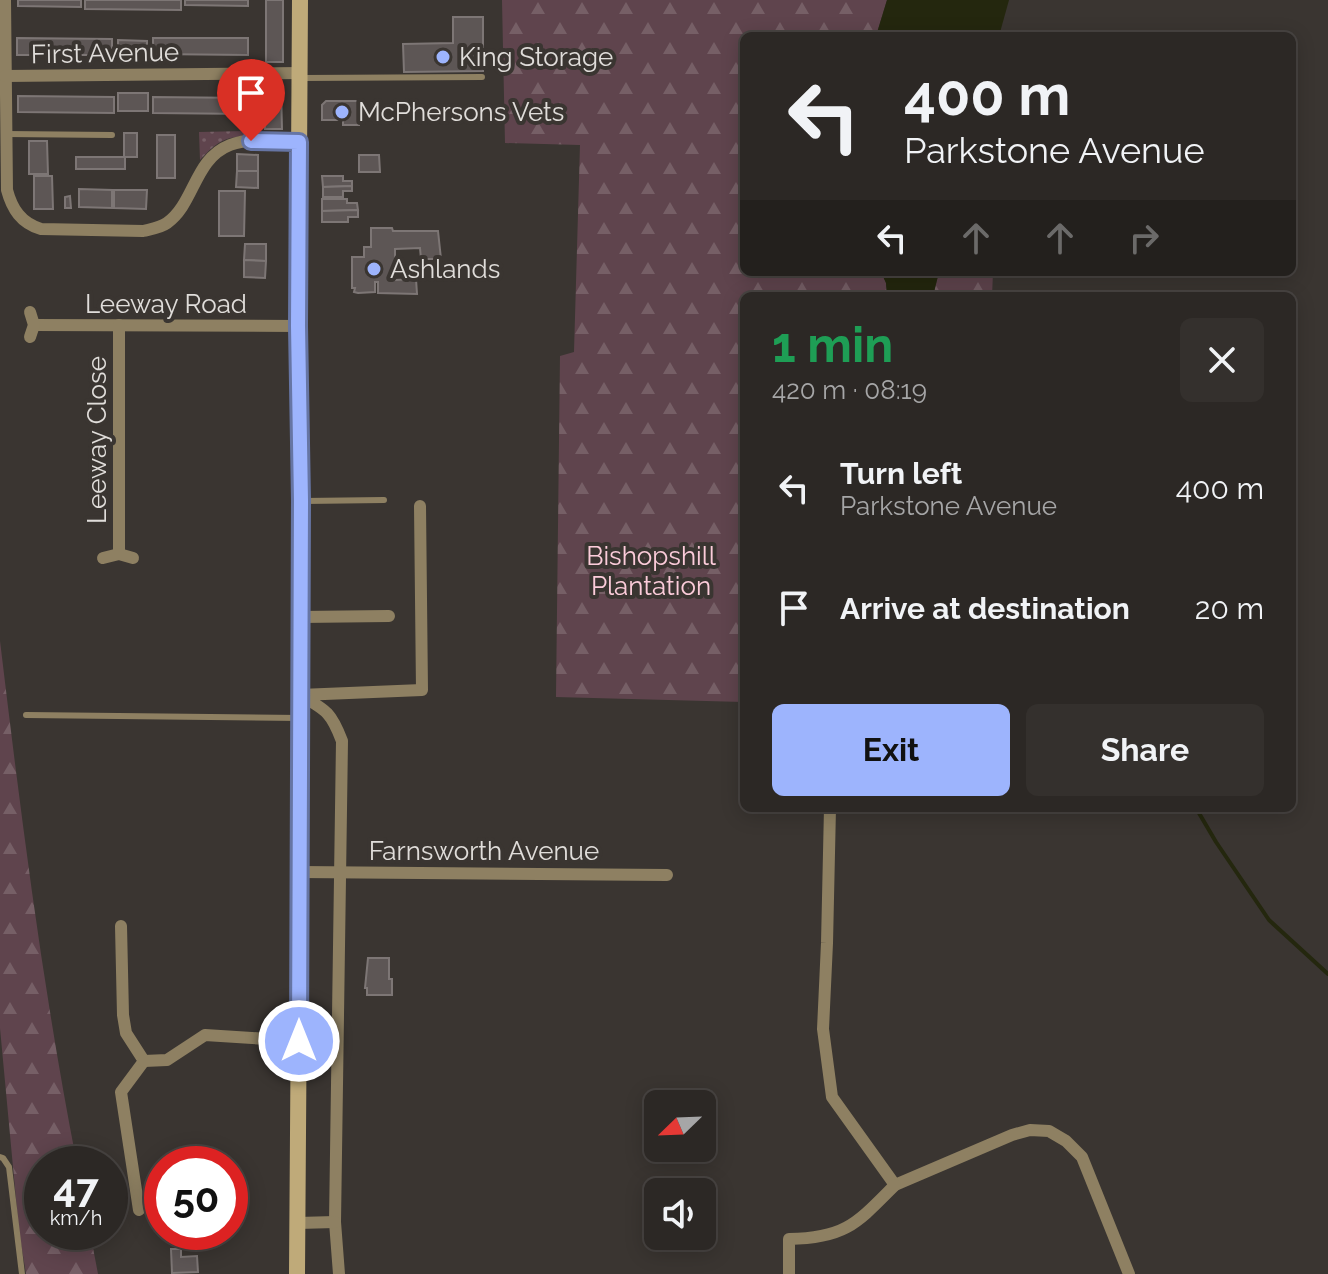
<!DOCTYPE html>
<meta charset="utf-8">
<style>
:root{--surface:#2c2825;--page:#34302d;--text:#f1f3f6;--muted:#a6a6a7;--line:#484442;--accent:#9db4fd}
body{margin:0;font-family:Raleway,sans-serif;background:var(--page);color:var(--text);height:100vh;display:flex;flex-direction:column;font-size:30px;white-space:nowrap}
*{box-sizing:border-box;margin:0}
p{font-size:26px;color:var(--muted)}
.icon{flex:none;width:44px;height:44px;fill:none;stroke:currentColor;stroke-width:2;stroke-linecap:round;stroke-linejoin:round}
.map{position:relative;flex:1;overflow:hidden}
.side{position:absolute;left:740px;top:292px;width:556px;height:520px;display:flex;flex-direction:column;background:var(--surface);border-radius:12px;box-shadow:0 4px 20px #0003,0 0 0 2px var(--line)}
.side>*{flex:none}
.banner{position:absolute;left:740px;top:32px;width:556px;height:244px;border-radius:12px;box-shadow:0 4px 20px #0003,0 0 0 2px var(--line);background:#2c2825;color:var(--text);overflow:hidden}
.needle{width:52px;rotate:247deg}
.tools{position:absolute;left:644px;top:1090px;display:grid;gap:16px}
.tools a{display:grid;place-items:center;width:72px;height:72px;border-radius:12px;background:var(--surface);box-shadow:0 4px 20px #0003,0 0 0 2px var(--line);font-size:40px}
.speed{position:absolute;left:24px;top:1146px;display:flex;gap:16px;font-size:40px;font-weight:700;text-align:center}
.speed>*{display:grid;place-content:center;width:104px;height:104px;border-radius:50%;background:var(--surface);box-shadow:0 4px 20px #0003,0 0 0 2px var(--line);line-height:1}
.speed small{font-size:20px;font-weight:400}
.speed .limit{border:12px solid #d22;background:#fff;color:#111}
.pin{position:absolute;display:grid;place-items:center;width:68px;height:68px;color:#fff;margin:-82px -34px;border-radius:50% 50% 50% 0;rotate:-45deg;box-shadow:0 0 8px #0007}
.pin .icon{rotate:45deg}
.me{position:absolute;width:88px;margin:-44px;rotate:0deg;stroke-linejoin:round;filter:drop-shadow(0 0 6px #0008)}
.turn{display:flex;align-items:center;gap:28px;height:168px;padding:0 32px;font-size:36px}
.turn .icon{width:104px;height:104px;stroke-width:2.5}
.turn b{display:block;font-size:56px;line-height:68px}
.lanes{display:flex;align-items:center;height:76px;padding:0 32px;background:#0003;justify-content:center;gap:40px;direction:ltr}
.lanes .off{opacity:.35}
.round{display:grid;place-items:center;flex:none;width:84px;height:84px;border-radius:12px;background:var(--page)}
.overview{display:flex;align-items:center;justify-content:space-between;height:136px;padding:0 32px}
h1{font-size:48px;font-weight:700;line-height:60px;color:#1e9e55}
.cta{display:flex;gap:16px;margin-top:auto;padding:16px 32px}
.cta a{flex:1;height:92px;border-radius:12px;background:var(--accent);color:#111;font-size:32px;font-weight:700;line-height:92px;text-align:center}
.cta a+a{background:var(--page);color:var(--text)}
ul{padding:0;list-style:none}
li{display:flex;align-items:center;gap:24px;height:120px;padding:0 32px}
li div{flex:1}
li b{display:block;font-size:30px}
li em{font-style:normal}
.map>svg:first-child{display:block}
</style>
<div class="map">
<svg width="1328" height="1274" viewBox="0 0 1328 1274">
<defs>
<pattern id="grass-dots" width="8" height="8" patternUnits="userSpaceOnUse" patternTransform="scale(2)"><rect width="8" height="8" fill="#5f444d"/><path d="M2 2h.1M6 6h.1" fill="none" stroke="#765f66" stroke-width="1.8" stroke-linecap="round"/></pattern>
<pattern id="forest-firs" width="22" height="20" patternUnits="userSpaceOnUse" patternTransform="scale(2)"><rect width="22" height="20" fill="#5f444d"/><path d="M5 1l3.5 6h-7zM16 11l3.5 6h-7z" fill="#765f66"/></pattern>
</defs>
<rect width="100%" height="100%" fill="#3a3531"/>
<path fill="url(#grass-dots)" d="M247 131V136C223 137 216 143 200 160L199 132Z"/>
<g fill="url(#forest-firs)">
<path d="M502 0H887L876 36H744V272H881L886 283 887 296H744V702L556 697 560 356 574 352 580 145 505 143Z"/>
<path d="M939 272H993L992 296H933Z"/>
<path d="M0 641C21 816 43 991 77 1164H42V1232H90L98 1274H26L19 1231 0 1028Z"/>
</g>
<g fill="#24270e">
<path d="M887 0H1009L999 36H876Z"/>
<path d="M881 272H939L933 296H887L886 283Z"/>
</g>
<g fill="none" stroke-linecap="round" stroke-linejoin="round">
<path stroke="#24270e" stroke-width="4" d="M1196 808 1216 842 1269 920 1328 974"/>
</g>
<g fill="#5d5655" stroke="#7d7675" stroke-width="2">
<path d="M18 0H81V7L18 6Z"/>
<path d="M85 0H181V10L85 9Z"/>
<path d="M185 0H248V6L185 5Z"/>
<rect x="266" y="0" width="17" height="62"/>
<path d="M453 17H483V71L404 72 403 44 453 43Z"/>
<path d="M17 38 112 39V55H17Z"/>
<path d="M153 38H248V55L153 54Z"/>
<path d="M118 40 147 41V58H118Z"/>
<path d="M264 89H281L282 129H265Z"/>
<rect x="118" y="93" width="30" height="18"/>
<path d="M18 96 114 97V113L18 112Z"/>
<path d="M153 97 249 98V114L153 113Z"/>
<path d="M326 101H359L358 108H361L359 125H343V120H322V105Z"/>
<rect x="124" y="133" width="13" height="24"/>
<rect x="157" y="135" width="18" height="43"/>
<path d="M29 141H47L48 174H29Z"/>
<path d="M237 154 258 155V171H237Z"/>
<path d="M359 155H379L380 172H359Z"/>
<rect x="76" y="157" width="49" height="12"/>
<path d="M237 171H258V188L236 187Z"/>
<path d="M34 176H52L53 209H34Z"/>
<path d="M322 176H343V181H352V186L323 187Z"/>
<path d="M352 186V191H343V197H323V187Z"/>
<path d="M79 189 112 190V208L79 207Z"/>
<path d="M114 190H147L146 209 114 208Z"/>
<path d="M219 191H245L244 236H219Z"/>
<path d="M70 196 71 208H65V197Z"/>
<path d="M322 199H347V203H357L358 210 322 211Z"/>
<path d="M358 210V217H348V222H322V211Z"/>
<path d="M371 228H392L393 231H438L441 259H421L420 248 395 249V280L416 279 417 294 378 293V282H375V292L358 293 354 292 355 288H352V257H364V247H371Z"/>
<path d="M245 244H266V261L244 260Z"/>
<path d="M244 260 266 261 265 278 244 277Z"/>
<path d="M368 958H389V979H392V995H367V988H365Z"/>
<path d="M171 1249H181V1257L197 1256 198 1272 172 1273Z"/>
</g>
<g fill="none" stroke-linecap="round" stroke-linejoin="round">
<g stroke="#8e8062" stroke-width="6">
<path d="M302 78 482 77"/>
<path d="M6 134 112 135"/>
<path d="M304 501 384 500"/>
<path d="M26 715 300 718"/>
<path d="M0 1157 3 1158 9 1167 22 1274"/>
</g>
<g stroke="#8e8062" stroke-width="12">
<path d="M5 0 7 190C12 209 21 223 41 229L143 231C151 229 160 228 167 223 195 203 194 159 230 145 250 137 278 141 299 142"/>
<path d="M5 76 300 73"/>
<path d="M34 325 298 326"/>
<path d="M119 325V554"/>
<path d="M30 337 34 325 30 312"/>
<path d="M103 558 119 554 133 558"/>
<path d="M300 617 389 616"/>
<path d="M300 695C326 710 331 712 342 741L335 1222 339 1274"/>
<path d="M300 695 422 690 420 506"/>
<path d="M830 808 827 943 823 1029 832 1097 895 1185 1012 1135 1030 1130 1049 1131 1066 1141 1082 1157 1129 1274"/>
<path d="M300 872 667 875"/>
<path d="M121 926 123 1015 126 1033 144 1061 121 1092 139 1210"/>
<path d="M144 1061 167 1060 205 1035 299 1041"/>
<path d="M298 1223 335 1222"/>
<path d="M789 1274V1239C846 1238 857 1223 895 1185"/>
</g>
<path stroke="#bfaa79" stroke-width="16" d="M297 1274 300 852 301 501 298 326 300 0"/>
</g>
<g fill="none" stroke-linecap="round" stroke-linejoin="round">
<g stroke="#6675a4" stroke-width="20">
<path id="route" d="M251 141 299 142 298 326 301 501 299 1041"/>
</g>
<use href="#route" stroke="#9db4fd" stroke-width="14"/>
</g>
<g fill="#9db4fd" stroke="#3a3531" stroke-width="3">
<circle cx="443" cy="57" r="8"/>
<circle cx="342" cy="112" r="8"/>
<circle cx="374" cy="269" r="8"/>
</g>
<g text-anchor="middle" stroke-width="8" stroke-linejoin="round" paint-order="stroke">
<g font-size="26" fill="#e0ddda" stroke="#3a3531">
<text transform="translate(105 53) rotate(-1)" y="9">First Avenue</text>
<text x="166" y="313">Leeway Road</text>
<text transform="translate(97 440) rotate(-90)" y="9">Leeway Close</text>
<text x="484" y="860">Farnsworth Avenue</text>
</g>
<g font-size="26" fill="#e0ddda" stroke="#3a3531" text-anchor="start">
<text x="459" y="66">King Storage</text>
<text x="358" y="121">McPhersons Vets</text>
<text x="390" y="278">Ashlands</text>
</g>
<g font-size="26" fill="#fcccda" stroke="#3a3531">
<text x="651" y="565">Bishopshill<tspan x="651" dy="30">Plantation</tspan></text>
</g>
</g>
</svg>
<div class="tools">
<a><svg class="needle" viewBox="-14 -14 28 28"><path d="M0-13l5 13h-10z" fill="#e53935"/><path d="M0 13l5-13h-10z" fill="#a6a6a7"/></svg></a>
<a><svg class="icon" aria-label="sound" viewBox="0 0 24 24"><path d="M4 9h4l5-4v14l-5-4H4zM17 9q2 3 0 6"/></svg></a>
</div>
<div class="speed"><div>47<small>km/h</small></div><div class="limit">50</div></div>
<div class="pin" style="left:251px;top:141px;background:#d93025"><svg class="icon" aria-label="arrive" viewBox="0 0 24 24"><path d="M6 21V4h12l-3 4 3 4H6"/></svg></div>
<svg class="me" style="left:299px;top:1041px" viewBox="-20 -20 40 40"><circle r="17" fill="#9db4fd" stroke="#fff" stroke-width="3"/><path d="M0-11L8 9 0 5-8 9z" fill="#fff"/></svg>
<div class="banner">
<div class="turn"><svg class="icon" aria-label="left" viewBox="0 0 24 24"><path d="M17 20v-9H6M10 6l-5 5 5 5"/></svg><div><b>400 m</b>Parkstone Avenue</div></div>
<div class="lanes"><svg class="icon" aria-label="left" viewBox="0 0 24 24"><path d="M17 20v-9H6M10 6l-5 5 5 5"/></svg><svg class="icon off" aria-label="ahead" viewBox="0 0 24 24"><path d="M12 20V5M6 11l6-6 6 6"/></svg><svg class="icon off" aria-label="ahead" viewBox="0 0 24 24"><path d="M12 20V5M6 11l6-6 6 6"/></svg><svg class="icon off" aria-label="right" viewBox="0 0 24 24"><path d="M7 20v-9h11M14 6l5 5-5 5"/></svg></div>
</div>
<section class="side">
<div class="overview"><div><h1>1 min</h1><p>420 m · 08:19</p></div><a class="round"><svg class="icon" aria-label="close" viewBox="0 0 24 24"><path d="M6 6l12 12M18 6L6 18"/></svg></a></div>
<ul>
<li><svg class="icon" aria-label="left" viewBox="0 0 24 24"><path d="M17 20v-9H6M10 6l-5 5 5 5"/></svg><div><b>Turn left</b><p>Parkstone Avenue</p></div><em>400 m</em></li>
<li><svg class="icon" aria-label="arrive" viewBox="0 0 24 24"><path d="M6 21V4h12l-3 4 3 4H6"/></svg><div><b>Arrive at destination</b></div><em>20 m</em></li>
</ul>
<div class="cta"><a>Exit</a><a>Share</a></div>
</section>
</div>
